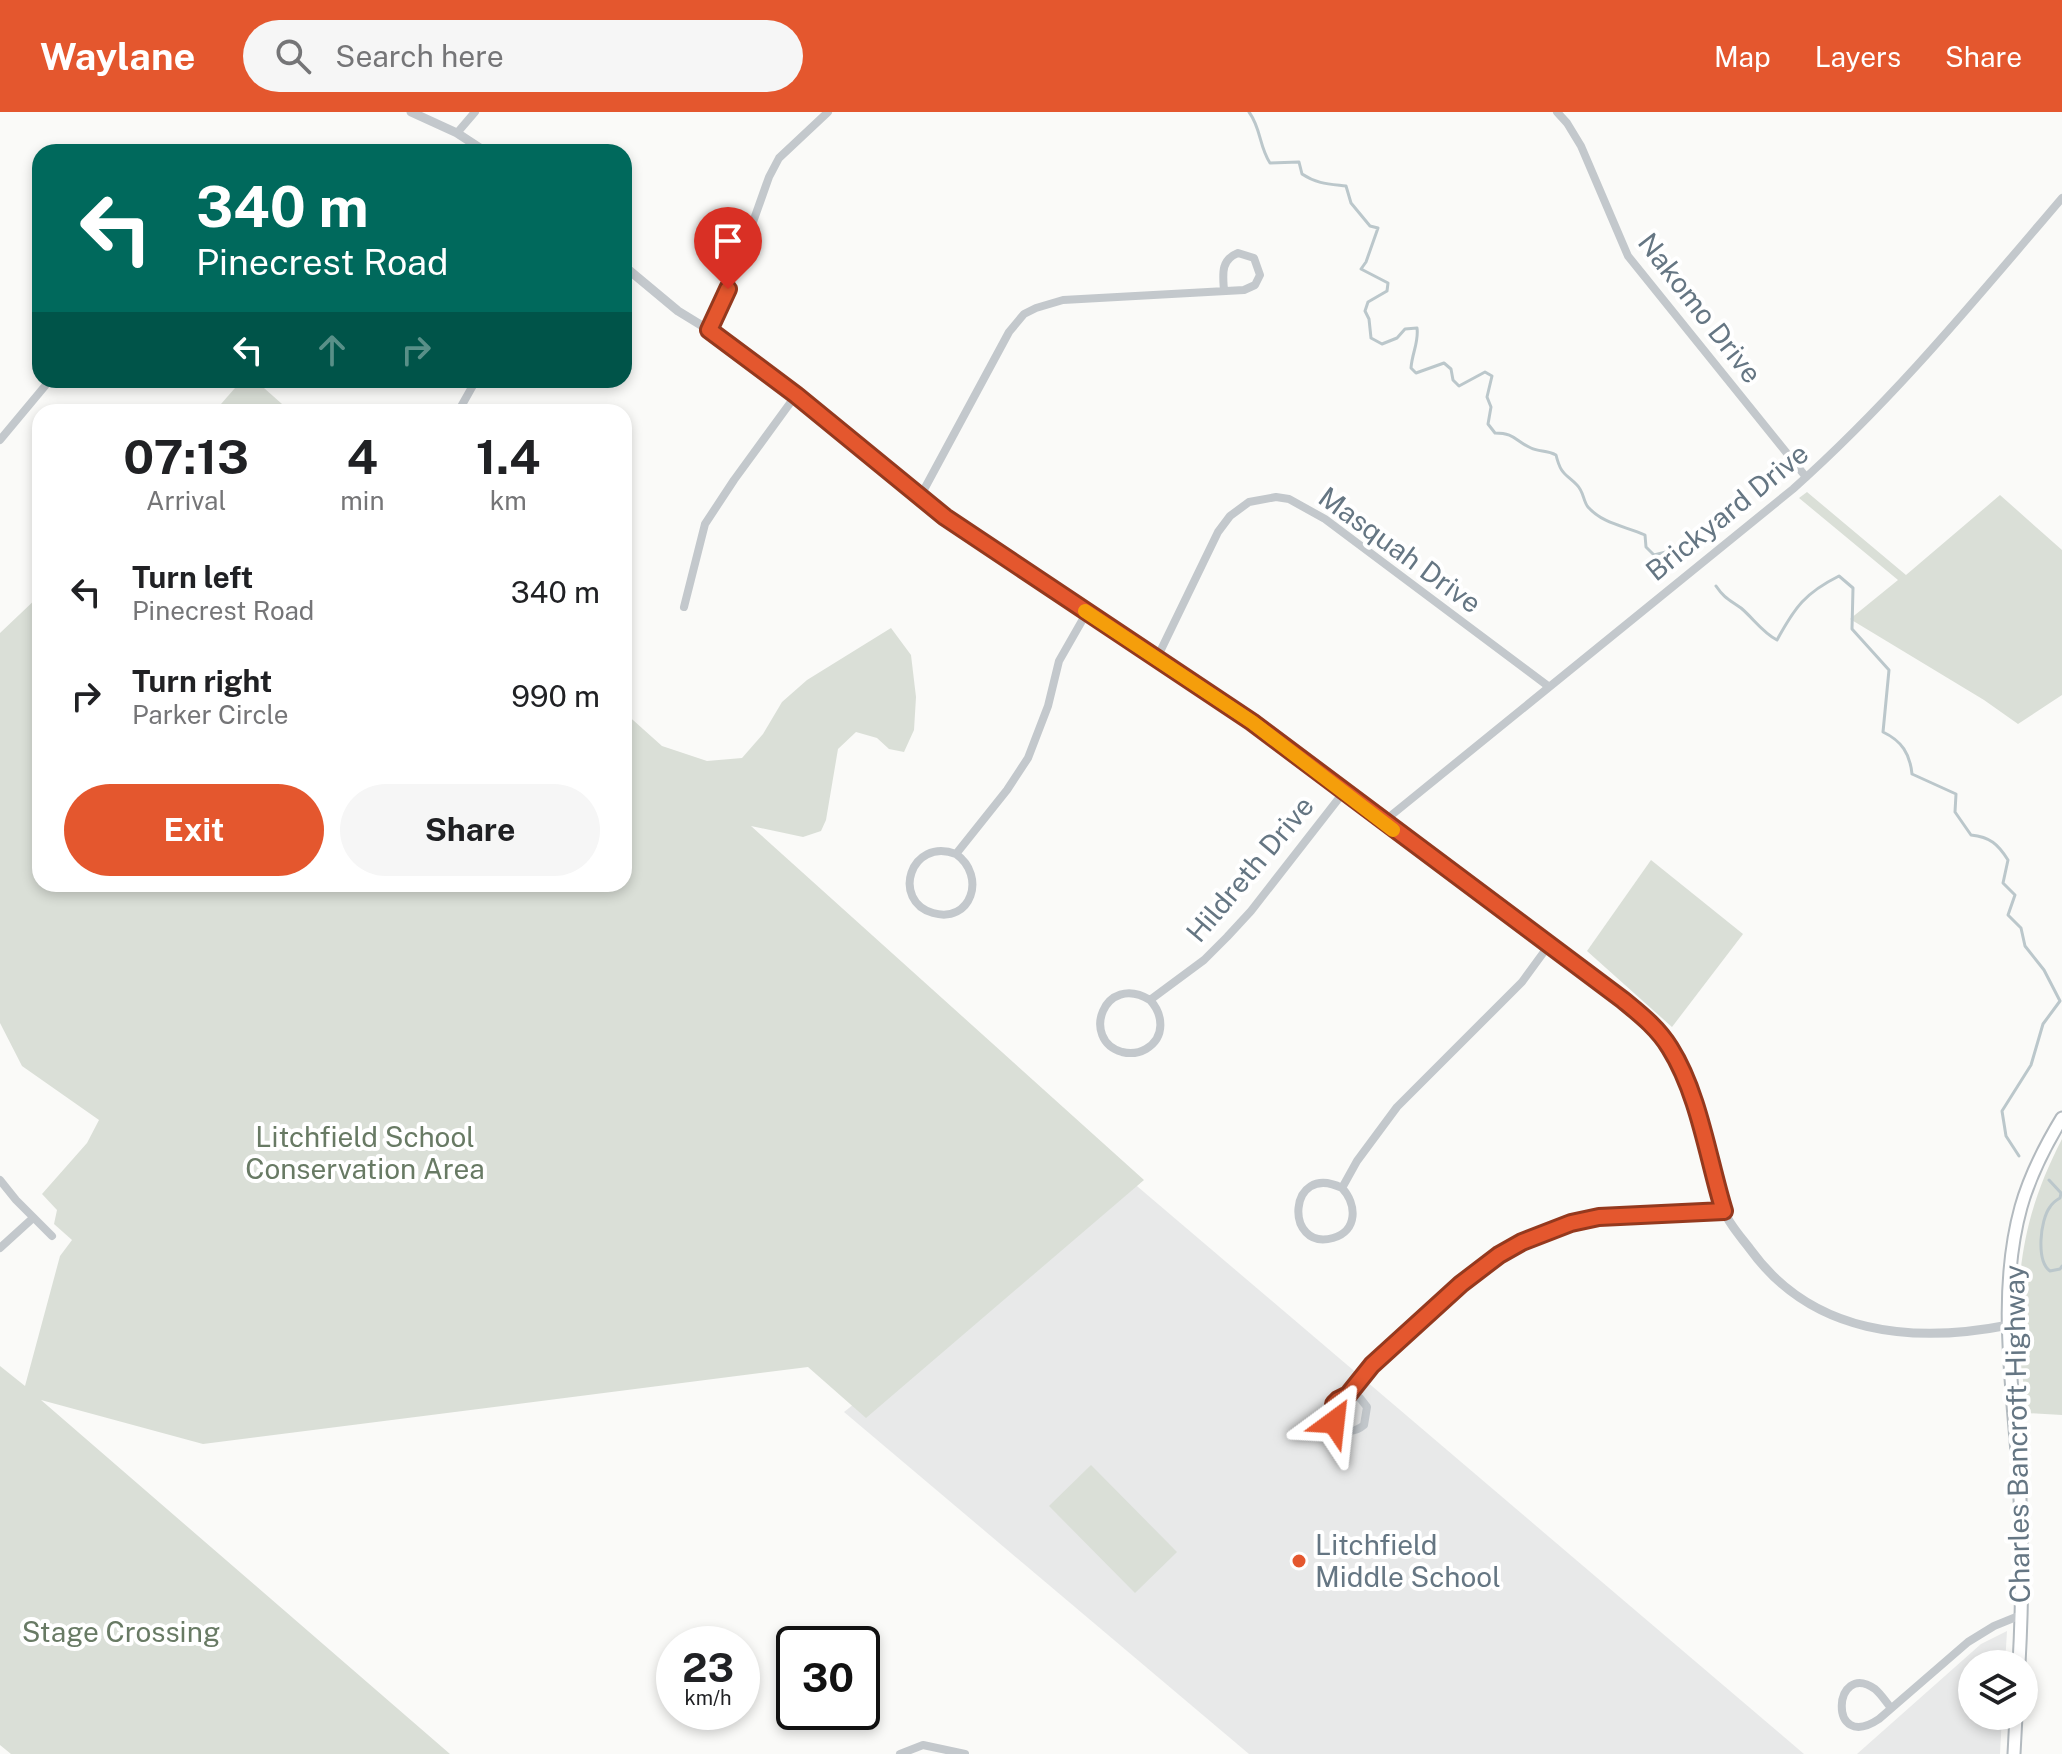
<!DOCTYPE html>
<style>
:root{--surface:#fff;--page:#f6f6f6;--text:#202124;--muted:#757577;--accent:#e4572e}
body{margin:0;font-family:"Public Sans",sans-serif;background:var(--page);color:var(--text);height:100vh;display:flex;flex-direction:column;font-size:30px;white-space:nowrap}
*{box-sizing:border-box;margin:0}
p{font-size:26px;color:var(--muted)}
.icon{flex:none;width:44px;height:44px;fill:none;stroke:currentColor;stroke-width:2;stroke-linecap:round;stroke-linejoin:round}
.map{position:relative;flex:1;overflow:hidden}
.sheet{position:absolute;left:32px;top:292px;width:600px;height:488px;display:flex;flex-direction:column;background:var(--surface);border-radius:24px;box-shadow:0 4px 12px #0003}
.sheet>*{flex:none}
.banner{position:absolute;left:32px;top:32px;width:600px;height:244px;border-radius:24px;box-shadow:0 4px 12px #0003;background:#00695c;color:#fff;overflow:hidden}
.buttons{position:absolute;left:1958px;top:1538px;display:grid;gap:16px}
.buttons a{display:grid;place-items:center;width:80px;height:80px;border-radius:50%;background:var(--surface);box-shadow:0 4px 12px #0003;font-size:40px}
.speed{position:absolute;left:656px;top:1514px;display:flex;gap:16px;font-size:40px;font-weight:700;text-align:center}
.speed>*{display:grid;place-content:center;width:104px;height:104px;border-radius:50%;background:var(--surface);box-shadow:0 4px 12px #0003;line-height:1}
.speed small{font-size:20px;font-weight:400}
.speed .limit{border:4px solid #111;border-radius:12px;background:#fff;color:#111}
.pin{position:absolute;display:grid;place-items:center;width:68px;height:68px;color:#fff;margin:-82px -34px;border-radius:50% 50% 50% 0;rotate:-45deg;box-shadow:0 0 8px #0007}
.pin .icon{rotate:45deg}
.me{position:absolute;width:88px;margin:-44px;rotate:30deg;stroke-linejoin:round;filter:drop-shadow(0 0 6px #0008)}
.turn{display:flex;align-items:center;gap:28px;height:168px;padding:0 32px;font-size:36px}
.turn .icon{width:104px;height:104px;stroke-width:2.5}
.turn b{display:block;font-size:56px;line-height:68px}
.lanes{display:flex;align-items:center;height:76px;padding:0 32px;background:#0003;justify-content:center;gap:40px;direction:ltr}
.lanes .off{opacity:.35}
.eta{display:flex;justify-content:space-evenly;align-items:center;height:136px;text-align:center}
.eta b{font-size:48px;font-weight:700;line-height:56px}
.primary-button{display:flex;gap:16px;margin-top:auto;padding:16px 32px}
.primary-button a{flex:1;height:92px;border-radius:48px;background:var(--accent);color:#fff;font-size:32px;font-weight:700;line-height:92px;text-align:center}
.primary-button a+a{background:var(--page);color:var(--text)}
ul{padding:0;list-style:none}
li{display:flex;align-items:center;gap:24px;height:104px;padding:0 32px}
li div{flex:1}
li b{display:block;font-size:30px}
li em{font-style:normal}
header{display:flex;align-items:center;gap:48px;box-sizing:border-box;height:112px;padding:0 40px;background:var(--accent);color:#fff}
header strong{font-size:38px}
nav{display:flex;gap:44px;margin-inline-start:auto;font-size:28px}
.search{width:560px;height:72px;background:var(--page);display:flex;align-items:center;gap:20px;box-sizing:border-box;padding:0 28px;border-radius:44px;color:var(--muted);font-size:30px}
.map>svg:first-child{display:block}
</style>
<header>
<strong>Waylane</strong>
<div class="search"><svg class="icon" aria-label="search" viewBox="0 0 24 24"><circle cx="10" cy="10" r="6"/><path d="M15 15l6 6"/></svg>Search here</div>
<nav><a>Map</a><a>Layers</a><a>Share</a></nav>
</header>
<div class="map">
<svg width="2062" height="1642" viewBox="0 0 2062 1642">
<rect width="100%" height="100%" fill="#fafaf8"/>
<g fill="#e8e9e9">
<path d="M1131 1069 1804 1642H1249L844 1300Z"/>
<path d="M2007 1519 2005 1552H1972V1604H2002L2000 1642H1857L1981 1532Z"/>
</g>
<g fill="#dadfd7">
<path d="M242 268H255L291 300H214Z"/>
<path d="M1807 380 1906 463 2000 383 2062 438V583L2018 612 1984 588 1850 507 1898 468 1799 386Z"/>
<path d="M40 483V772H624V600L662 634 707 649 742 646 763 622 782 590 807 568 891 516 911 543 916 585 914 618 904 640 889 637 877 626 856 620 838 637 826 708 821 719 803 725 751 714 1144 1068 866 1306 808 1255 203 1332 41 1288 450 1642H11L0 1633V1254L25 1274 60 1144 72 1128 54 1112 57 1098 42 1082 87 1031 99 1008 22 954 0 911V521Z"/>
<path d="M1651 748 1743 822 1672 915 1587 839Z"/>
<path d="M2062 1027V1303L2027 1301C2024 1269 2017 1236 2018 1204 2019 1136 2031 1087 2062 1027Z"/>
<path d="M1091 1353 1177 1440 1135 1481 1049 1394Z"/>
</g>
<g fill="none" stroke-linecap="round" stroke-linejoin="round">
<g stroke="#bbc7cb" stroke-width="3">
<path d="M1249 0C1261 16 1259 34 1270 51L1299 50 1302 62C1317 72 1329 72 1346 74L1351 91 1370 114 1378 116 1366 150 1361 157 1388 171 1387 179 1368 190 1365 199 1369 207 1371 226 1382 232 1397 226 1405 217 1417 216C1419 230 1412 241 1411 256L1416 261 1444 251 1451 257 1453 268 1459 274 1485 260 1492 264 1487 285 1491 295 1488 312 1495 321C1515 321 1515 329 1531 336 1539 340 1547 338 1556 343 1561 363 1565 361 1577 373 1584 380 1583 389 1588 395 1603 412 1625 414 1645 423L1646 435 1654 443 1674 438"/>
<path d="M1716 474C1724 486 1730 488 1741 496 1754 507 1762 520 1777 528 1795 495 1805 481 1839 464L1853 476 1852 517 1889 558 1883 620C1902 629 1910 642 1912 662L1956 682 1955 700 1971 723C1990 725 1998 732 2008 748L2003 771 2015 783 2008 803 2021 816 2025 834 2044 858 2060 889 2043 912 2031 953 2002 999 2006 1024 2019 1044"/>
<path d="M2049 1068 2061 1081 2060 1086C2055 1089 2053 1090 2050 1095 2040 1108 2036 1149 2050 1159L2060 1157 2062 1154"/>
</g>
<g stroke="#b3babf" stroke-width="15">
<g id="secondary">
<path d="M2019 1552C2022 1497 2023 1442 2020 1387 2016 1291 1995 1189 2021 1095 2030 1063 2045 1034 2062 1006"/>
<path d="M2014 1642 2016 1604"/>
</g>
</g>
<g stroke="#c3c8cc" stroke-width="8">
<path d="M1557 0 1567 11 1581 34 1628 144 1806 365"/>
<path d="M457 21 475 0"/>
<path d="M709 218 737 155 769 65 779 46 828 0"/>
<path d="M424 300 435 297 450 300"/>
<path d="M458 300 476 268"/>
<path d="M0 328 50 268"/>
<path d="M920 385 1009 220 1024 202 1036 196 1063 188 1244 178 1255 173 1260 163 1254 146 1238 141C1220 148 1223 163 1224 179"/>
<path d="M684 495 705 412 734 368 796 283"/>
<path d="M1157 546 1218 420 1230 404 1249 390 1276 385 1289 387 1325 407 1548 574"/>
<path d="M1383 710 1793 377C1894 287 1974 189 2062 86"/>
<path d="M956 742C987 764 971 812 933 801 891 789 910 725 956 742L1007 678 1028 646 1048 594 1059 549 1087 500"/>
<path d="M1150 888C1163 902 1166 925 1146 937 1139 941 1130 942 1122 940 1080 928 1104 860 1150 888L1204 848 1227 825 1251 799 1343 681"/>
<path d="M0 1068 16 1088 52 1124"/>
<path d="M1342 1076C1357 1092 1358 1119 1333 1126 1284 1140 1287 1049 1342 1076L1357 1049 1397 995 1522 870 1549 833"/>
<path d="M0 1136 33 1106"/>
<path d="M1348 1283 1360 1286 1367 1295 1364 1313C1343 1331 1320 1302 1338 1287 1342 1285 1346 1284 1349 1282 1358 1275 1364 1262 1372 1253 1387 1237 1405 1223 1421 1209 1473 1161 1525 1118 1596 1106 1637 1099 1682 1101 1724 1099"/>
<path d="M1891 1596C1886 1590 1881 1582 1875 1577 1833 1547 1827 1642 1879 1607L1968 1530 1994 1514 2021 1503"/>
<path d="M900 1642 923 1633 965 1642"/>
</g>
<g stroke="#c3c8cc" stroke-width="9">
<path d="M411 0 457 21 486 40"/>
<path d="M624 154 678 199 709 218 796 283 945 405 1252 610 1623 888C1640 902 1658 916 1670 935 1701 984 1703 1044 1723 1097 1728 1111 1741 1125 1750 1137 1812 1223 1913 1232 2009 1213"/>
</g>
<use href="#secondary" stroke="#fff" stroke-width="11"/>
</g>
<g fill="none" stroke-linecap="round" stroke-linejoin="round">
<g stroke="#94391e" stroke-width="20">
<path id="route" d="M728 177 709 218 796 283 945 405 1252 610 1623 888C1640 902 1658 916 1670 936 1699 982 1708 1047 1724 1099L1599 1105 1571 1111 1522 1130 1499 1143 1461 1172 1372 1253 1348 1283 1338 1288 1334 1292V1310"/>
</g>
<use href="#route" stroke="#e4572e" stroke-width="14"/>
<path stroke="#f59e0b" stroke-width="14" d="M1085 499 1252 610 1393 718"/>
</g>
<circle fill="#e4572e" stroke="#fff" stroke-width="3" cx="1299" cy="1449" r="8"/>
<g text-anchor="middle" stroke-width="8" stroke-linejoin="round" paint-order="stroke">
<g font-size="28" fill="#657683" stroke="#fff">
<text transform="translate(1700 196) rotate(52)" y="10">Nakomo Drive</text>
<text transform="translate(1727 400) rotate(-39)" y="10">Brickyard Drive</text>
<text transform="translate(1400 438) rotate(36)" y="10">Masquah Drive</text>
<text transform="translate(1250 757) rotate(-50)" y="10">Hildreth Drive</text>
<text transform="translate(2017 1322) rotate(-91)" y="10">Charles Bancroft Highway</text>
</g>
<g font-size="28" fill="#687a64" stroke="#fff">
<text x="365" y="1035">Litchfield School<tspan x="365" dy="32">Conservation Area</tspan></text>
<text x="121" y="1530">Stage Crossing</text>
</g>
<g font-size="28" fill="#657683" stroke="#fff" text-anchor="start">
<text x="1315" y="1443">Litchfield<tspan x="1315" dy="32">Middle School</tspan></text>
</g>
</g>
</svg>
<div class="buttons">
<a><svg class="icon" aria-label="layers" viewBox="0 0 24 24"><path d="M12 4l9 5-9 5-9-5zM3 14l9 5 9-5"/></svg></a>
</div>
<div class="speed"><div>23<small>km/h</small></div><div class="limit">30</div></div>
<div class="pin" style="left:728px;top:177px;background:#d93025"><svg class="icon" aria-label="arrive" viewBox="0 0 24 24"><path d="M6 21V4h12l-3 4 3 4H6"/></svg></div>
<svg class="me" style="left:1334px;top:1310px" viewBox="-20 -20 40 40"><path d="M0-17L14 15 0 8-14 15z" fill="#e4572e" stroke="#fff" stroke-width="4"/></svg>
<div class="banner">
<div class="turn"><svg class="icon" aria-label="left" viewBox="0 0 24 24"><path d="M17 20v-9H6M10 6l-5 5 5 5"/></svg><div><b>340 m</b>Pinecrest Road</div></div>
<div class="lanes"><svg class="icon" aria-label="left" viewBox="0 0 24 24"><path d="M17 20v-9H6M10 6l-5 5 5 5"/></svg><svg class="icon off" aria-label="ahead" viewBox="0 0 24 24"><path d="M12 20V5M6 11l6-6 6 6"/></svg><svg class="icon off" aria-label="right" viewBox="0 0 24 24"><path d="M7 20v-9h11M14 6l5 5-5 5"/></svg></div>
</div>
<section class="sheet">
<div class="eta">
<div><b>07:13</b><p>Arrival</p></div>
<div><b>4</b><p>min</p></div>
<div><b>1.4</b><p>km</p></div>
</div>
<ul>
<li><svg class="icon" aria-label="left" viewBox="0 0 24 24"><path d="M17 20v-9H6M10 6l-5 5 5 5"/></svg><div><b>Turn left</b><p>Pinecrest Road</p></div><em>340 m</em></li>
<li><svg class="icon" aria-label="right" viewBox="0 0 24 24"><path d="M7 20v-9h11M14 6l5 5-5 5"/></svg><div><b>Turn right</b><p>Parker Circle</p></div><em>990 m</em></li>
</ul>
<div class="primary-button"><a>Exit</a><a>Share</a></div>
</section>
</div>
